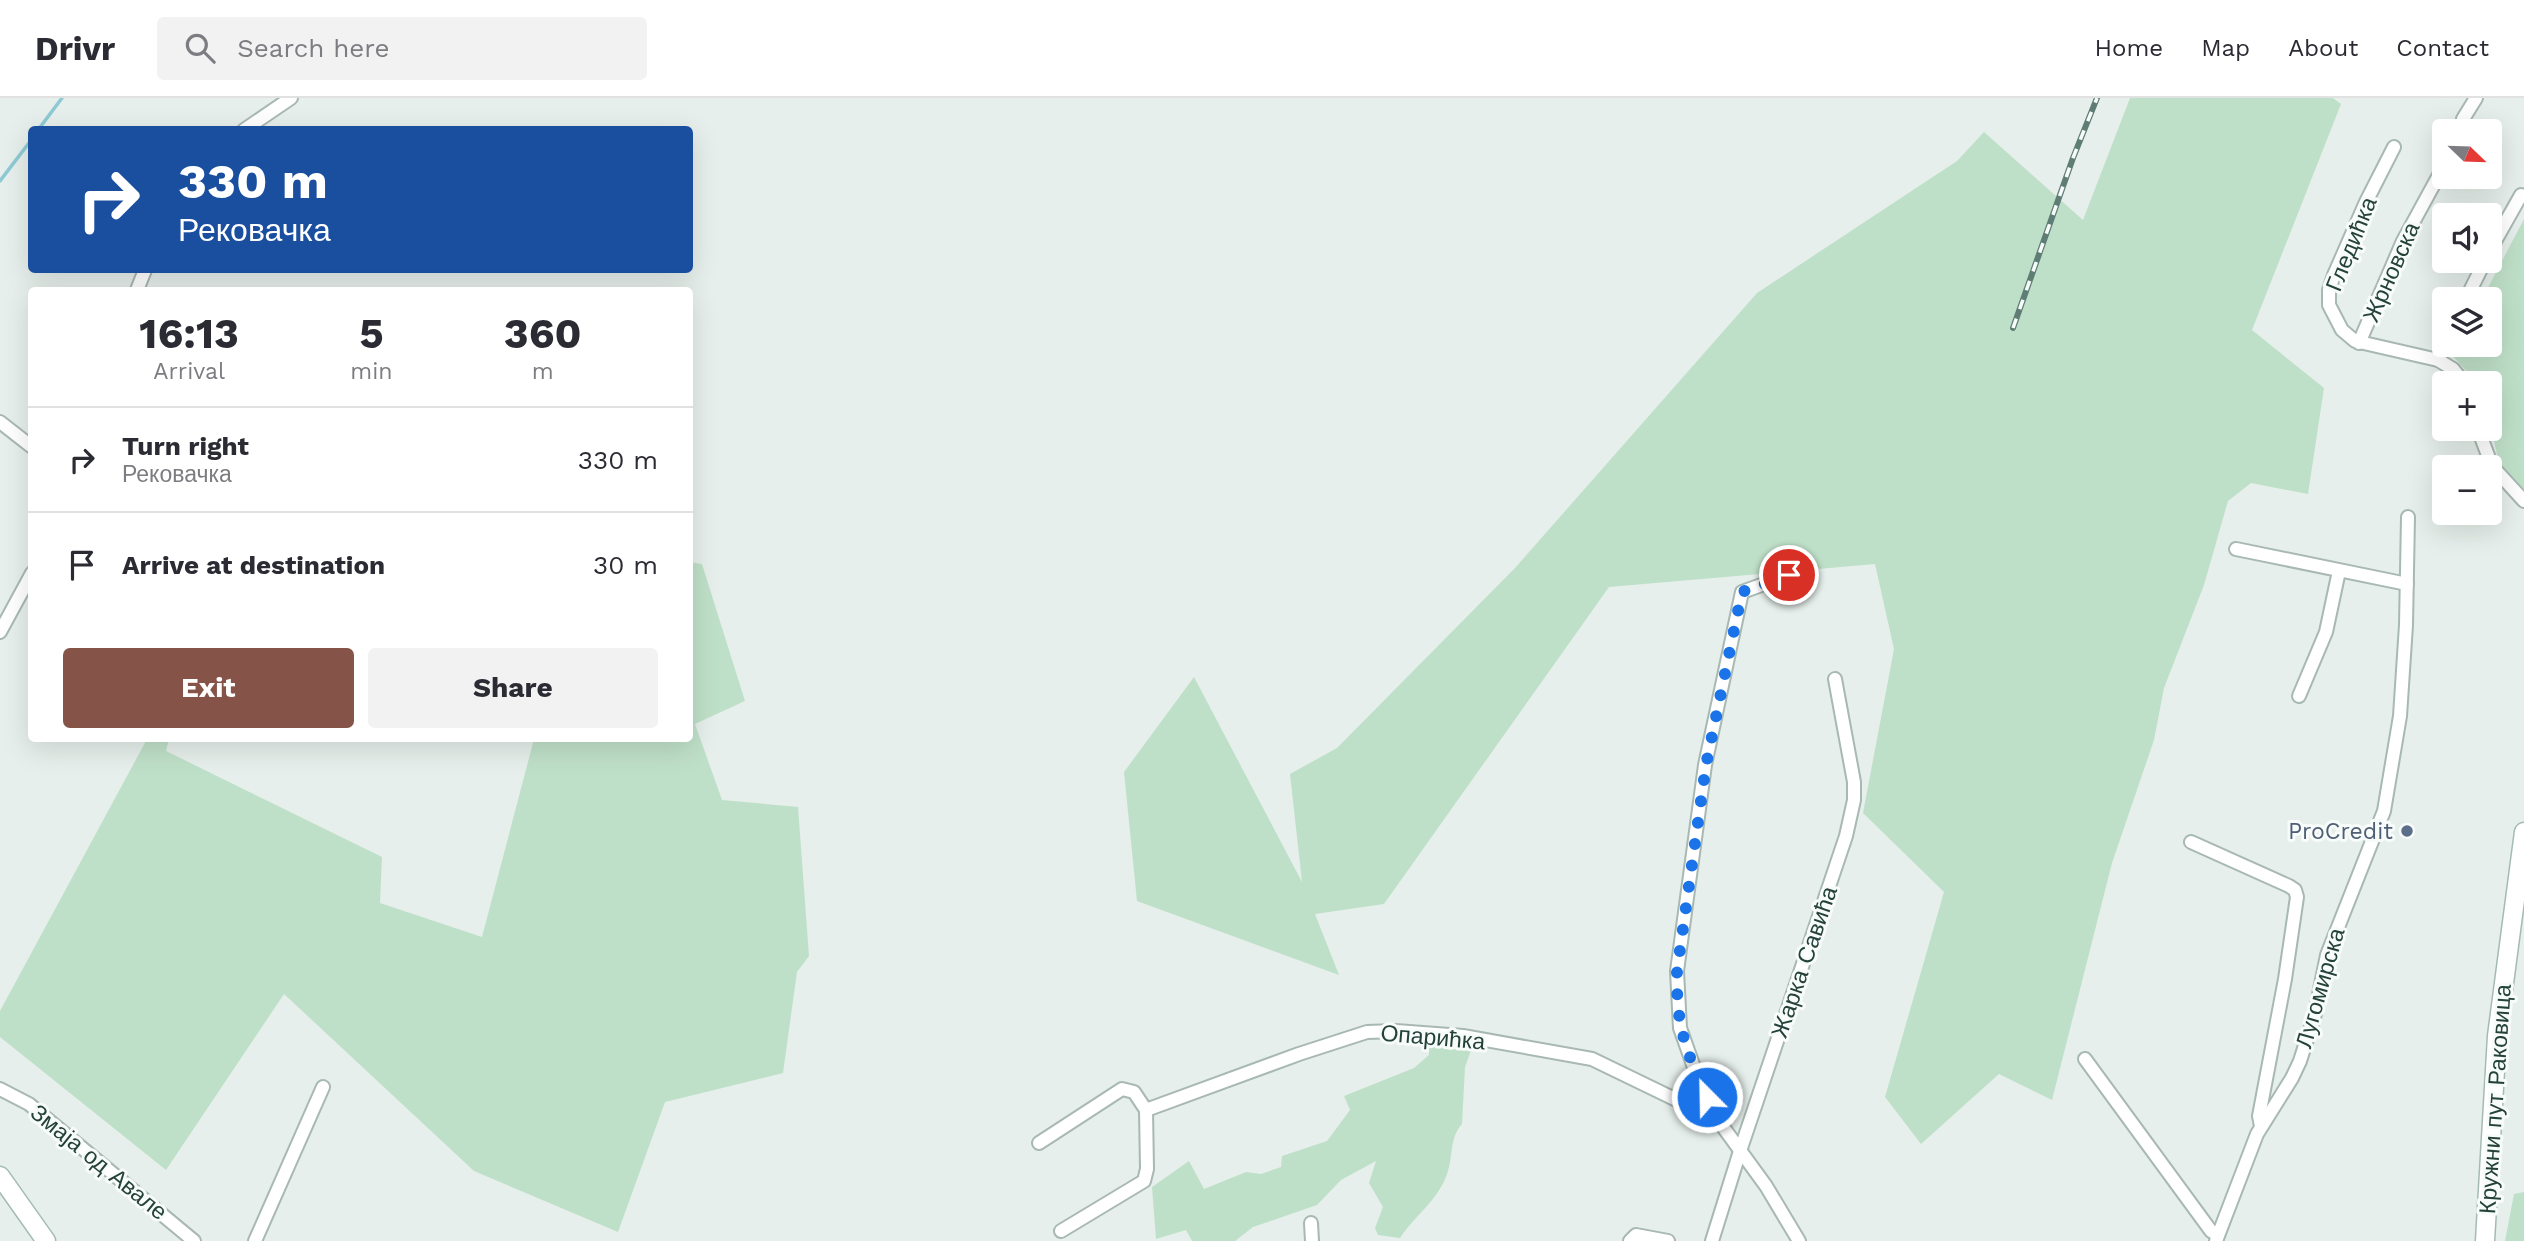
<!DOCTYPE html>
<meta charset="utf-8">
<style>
:root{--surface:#fff;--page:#f2f2f3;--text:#2b2b33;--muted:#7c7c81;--line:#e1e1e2;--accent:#855347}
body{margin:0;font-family:"Work Sans",sans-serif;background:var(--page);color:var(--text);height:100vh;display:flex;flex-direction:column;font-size:26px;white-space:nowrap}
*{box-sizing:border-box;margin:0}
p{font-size:23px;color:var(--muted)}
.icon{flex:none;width:38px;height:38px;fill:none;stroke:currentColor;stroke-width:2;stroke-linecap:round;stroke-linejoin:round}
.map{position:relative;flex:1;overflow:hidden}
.drawer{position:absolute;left:28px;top:189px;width:665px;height:455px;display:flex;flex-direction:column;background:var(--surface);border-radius:7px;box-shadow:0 7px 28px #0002}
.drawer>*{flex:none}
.top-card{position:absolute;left:28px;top:28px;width:665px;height:147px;border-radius:7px;box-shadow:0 7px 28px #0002;background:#1a4fa0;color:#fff;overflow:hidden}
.needle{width:46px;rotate:113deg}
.controls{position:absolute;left:2432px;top:21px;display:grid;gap:14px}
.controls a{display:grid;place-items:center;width:70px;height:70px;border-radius:7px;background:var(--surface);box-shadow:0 7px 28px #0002;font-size:35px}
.pin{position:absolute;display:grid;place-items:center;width:60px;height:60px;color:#fff;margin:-30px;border:4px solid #fff;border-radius:50%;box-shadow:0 2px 7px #0007}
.me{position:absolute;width:77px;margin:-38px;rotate:337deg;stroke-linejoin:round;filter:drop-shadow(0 0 5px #0008)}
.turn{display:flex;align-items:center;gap:24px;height:147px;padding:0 35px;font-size:32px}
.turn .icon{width:91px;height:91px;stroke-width:2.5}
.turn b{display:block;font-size:49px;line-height:60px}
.eta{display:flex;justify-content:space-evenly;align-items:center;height:119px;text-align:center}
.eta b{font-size:42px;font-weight:700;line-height:49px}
.action{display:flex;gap:14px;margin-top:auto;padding:14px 35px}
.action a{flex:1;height:80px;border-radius:7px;background:var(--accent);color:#fff;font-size:28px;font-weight:700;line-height:80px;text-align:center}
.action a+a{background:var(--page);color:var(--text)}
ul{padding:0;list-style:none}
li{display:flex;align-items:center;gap:21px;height:105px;padding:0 35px;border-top:2px solid var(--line)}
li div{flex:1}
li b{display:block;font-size:26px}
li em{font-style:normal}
header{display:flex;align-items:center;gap:42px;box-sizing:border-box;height:98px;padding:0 35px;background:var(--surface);border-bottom:2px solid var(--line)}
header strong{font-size:33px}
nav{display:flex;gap:38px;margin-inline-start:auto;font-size:24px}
.search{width:490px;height:63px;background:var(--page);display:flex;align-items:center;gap:18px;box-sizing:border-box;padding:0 24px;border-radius:7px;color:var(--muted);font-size:26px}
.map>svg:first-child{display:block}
</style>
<header>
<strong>Drivr</strong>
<div class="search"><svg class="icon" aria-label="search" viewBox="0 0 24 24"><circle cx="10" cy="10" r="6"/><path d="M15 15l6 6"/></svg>Search here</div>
<nav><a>Home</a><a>Map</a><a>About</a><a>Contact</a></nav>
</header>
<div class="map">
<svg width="2524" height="1143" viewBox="0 0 2524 1143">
<rect width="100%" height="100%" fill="#e6efeb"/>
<g fill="#bfe0c8">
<path d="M2130 0H2333L2341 6 2252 232 2324 290 2308 396 2251 385 2228 403 2204 487 2164 590 2154 642 2112 765 2052 1002 1999 976 1921 1046 1885 999 1944 794 1863 715 1894 551 1875 466 1609 489 1384 806 1315 816 1339 877 1137 803 1124 674 1194 579 1302 784 1290 676 1337 650 1515 470 1757 195 1957 63 1984 34 2083 122Z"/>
<path d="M2524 121V397L2501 374 2490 325V285H2477L2452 257 2458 247H2490V201H2482Z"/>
<path d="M690 464 702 466 745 603 695 626 722 702 798 709 809 858 797 874 783 975 665 1004 618 1134 474 1073 284 896 166 1072 0 939V913L147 641H169L166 653 382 759 380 805 482 839 534 641 690 640Z"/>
<path d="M1429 940 1473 947 1465 969 1462 1026C1450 1039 1453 1056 1448 1073 1440 1101 1415 1117 1400 1140L1378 1137 1375 1130 1383 1109 1369 1085 1376 1063 1341 1082 1317 1107 1253 1129 1235 1143H1192L1186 1132 1156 1141 1152 1089 1189 1063 1204 1091 1246 1074 1261 1076 1281 1069 1282 1058 1327 1043 1350 1012 1344 998 1414 970 1429 957Z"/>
<path d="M2524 1094V1143H2505L2514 1096Z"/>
</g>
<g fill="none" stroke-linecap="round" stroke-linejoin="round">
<g stroke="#8ec9d4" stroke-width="3.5">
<path d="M38 32 62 0"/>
<path d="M0 83 32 41"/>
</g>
<g stroke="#a8b8b2" stroke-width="16">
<g id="street">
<path d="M2463 21 2476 0"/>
<path d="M244 32 291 0"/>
<path d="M2394 49 2366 104 2334 177 2329 192V207L2342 232 2355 243 2438 262 2453 271 2464 285"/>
<path d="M2490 152 2521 97"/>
<path d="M137 192 145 172"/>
<path d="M2466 201 2485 163"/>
<path d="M2359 245 2403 143 2445 66"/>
<path d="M2438 262 2445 247"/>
<path d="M0 324 32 349"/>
<path d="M2478 331 2492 368 2524 403"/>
<path d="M2236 451 2407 486"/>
<path d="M1789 477 1742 494 1705 667 1677 873 1680 930 1696 975 1718 1022 1766 1088 1799 1143"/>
<path d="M0 534 32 475"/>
<path d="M2299 598 2326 534 2339 473"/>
<path d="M2191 744 2289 788 2295 792 2297 799 2285 881 2259 1018 2261 1028"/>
<path d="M2085 961 2211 1133 2218 1137"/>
<path d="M0 991 29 1006 194 1143"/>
<path d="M1146 1012 1299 956 1367 934 1396 933 1463 938 1592 961 1718 1022"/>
<path d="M1039 1045 1122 991 1134 994 1146 1012 1147 1071 1144 1083 1061 1133"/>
<path d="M1311 1125 1312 1143"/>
<path d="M255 1143 323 989"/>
<path d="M1630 1143 1636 1137 1668 1143"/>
<path d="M1712 1143 1740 1053 1846 738 1854 702V684L1835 581"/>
<path d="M2216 1143 2257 1036 2292 980 2300 963 2315 916 2327 857 2384 713 2400 618 2406 527 2408 419"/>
</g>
</g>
<g stroke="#a4bbb3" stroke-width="21">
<g id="secondary">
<path d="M0 1078 46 1143"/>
<path d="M2485 1143 2497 938 2524 734"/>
</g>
</g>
<use href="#street" stroke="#fff" stroke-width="12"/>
<use href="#secondary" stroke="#fff" stroke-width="18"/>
<g stroke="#5f7d75" stroke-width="6">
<path id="rail" d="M2013 230 2073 60 2097 0"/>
</g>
<use href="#rail" stroke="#f7fbf9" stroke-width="3.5" stroke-dasharray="10" stroke-linecap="butt"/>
</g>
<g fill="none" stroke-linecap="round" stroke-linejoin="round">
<path stroke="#1a73e8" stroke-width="12" stroke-dasharray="0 21.6" d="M1707 999C1685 951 1676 927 1677 873L1706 667 1742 494 1789 477"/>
</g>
<circle fill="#5c6f8a" stroke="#f7fbf9" stroke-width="2.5" cx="2407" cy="733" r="7"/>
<g text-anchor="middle" stroke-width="6" stroke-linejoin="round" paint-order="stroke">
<g font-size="23" fill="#24423a" stroke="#f7fbf9">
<text transform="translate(2351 146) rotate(-68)" y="8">Гледићка</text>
<text transform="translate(2391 174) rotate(-66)" y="8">Жрновска</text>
<text transform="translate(1804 864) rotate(-71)" y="8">Жарка Савића</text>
<text transform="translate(2320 890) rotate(-74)" y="8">Лугомирска</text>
<text transform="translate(1433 939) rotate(5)" y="8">Опарићка</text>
<text transform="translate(2495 1001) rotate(-86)" y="8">Кружни пут Раковица</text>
<text transform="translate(99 1064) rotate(39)" y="8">Змаја од Авале</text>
</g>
<g font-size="23" fill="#4e5e75" stroke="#f7fbf9" text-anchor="end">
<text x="2393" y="741">ProCredit</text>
</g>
</g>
</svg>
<div class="controls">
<a><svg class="needle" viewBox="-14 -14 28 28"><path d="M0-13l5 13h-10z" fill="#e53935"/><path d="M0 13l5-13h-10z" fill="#7c7c81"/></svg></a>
<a><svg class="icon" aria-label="sound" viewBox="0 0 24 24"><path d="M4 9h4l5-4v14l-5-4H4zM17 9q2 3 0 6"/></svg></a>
<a><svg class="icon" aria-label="layers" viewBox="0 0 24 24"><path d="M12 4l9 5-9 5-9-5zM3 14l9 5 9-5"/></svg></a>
<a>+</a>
<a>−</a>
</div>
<div class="pin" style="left:1789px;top:477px;background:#d93025"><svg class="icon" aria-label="arrive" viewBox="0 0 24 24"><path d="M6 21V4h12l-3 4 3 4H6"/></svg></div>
<svg class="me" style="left:1707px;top:999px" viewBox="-20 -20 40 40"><circle r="17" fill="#1a73e8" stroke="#fff" stroke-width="3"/><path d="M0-11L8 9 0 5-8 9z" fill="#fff"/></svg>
<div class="top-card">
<div class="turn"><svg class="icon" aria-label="right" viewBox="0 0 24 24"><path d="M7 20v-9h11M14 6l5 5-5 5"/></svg><div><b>330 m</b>Рековачка</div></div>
</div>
<section class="drawer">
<div class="eta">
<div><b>16:13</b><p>Arrival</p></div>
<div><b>5</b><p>min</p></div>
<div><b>360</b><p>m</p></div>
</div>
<ul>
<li><svg class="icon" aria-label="right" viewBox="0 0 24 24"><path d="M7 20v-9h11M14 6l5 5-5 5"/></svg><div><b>Turn right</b><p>Рековачка</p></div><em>330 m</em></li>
<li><svg class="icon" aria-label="arrive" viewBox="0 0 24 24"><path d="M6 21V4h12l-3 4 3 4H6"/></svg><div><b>Arrive at destination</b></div><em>30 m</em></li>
</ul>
<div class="action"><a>Exit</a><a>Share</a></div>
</section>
</div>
